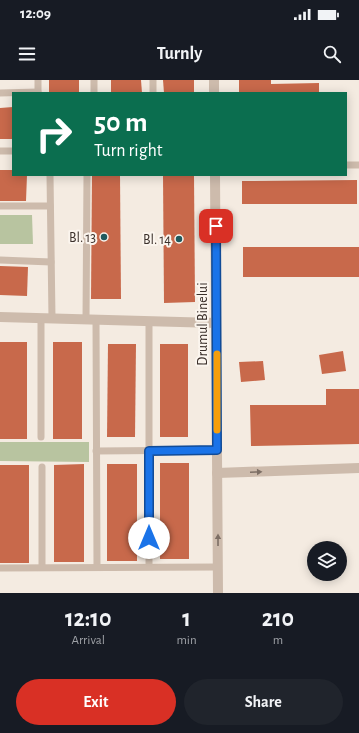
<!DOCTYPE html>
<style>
:root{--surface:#171b24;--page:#20242c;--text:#f1f3f6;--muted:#9ea1a6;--accent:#d93025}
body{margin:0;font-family:"Alegreya Sans",sans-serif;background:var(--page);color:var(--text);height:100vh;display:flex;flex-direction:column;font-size:15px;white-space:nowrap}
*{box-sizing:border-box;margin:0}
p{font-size:13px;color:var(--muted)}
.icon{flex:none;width:22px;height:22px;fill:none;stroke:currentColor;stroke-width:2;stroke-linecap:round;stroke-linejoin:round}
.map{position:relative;height:513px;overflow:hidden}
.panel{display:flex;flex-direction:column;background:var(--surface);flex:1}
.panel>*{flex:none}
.hud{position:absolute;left:12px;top:12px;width:335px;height:84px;border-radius:0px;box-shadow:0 2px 10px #0003;background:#0b6e4f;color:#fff;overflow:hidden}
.tools{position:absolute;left:307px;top:461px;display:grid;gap:8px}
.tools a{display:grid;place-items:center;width:40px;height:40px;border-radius:50%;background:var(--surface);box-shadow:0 2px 10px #0003;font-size:20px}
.pin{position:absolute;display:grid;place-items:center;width:34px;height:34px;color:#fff;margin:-17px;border-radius:8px;box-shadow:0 2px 6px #0006}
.me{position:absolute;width:44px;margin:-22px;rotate:0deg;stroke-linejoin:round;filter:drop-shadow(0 0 3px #0008)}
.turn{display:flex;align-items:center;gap:14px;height:84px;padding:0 16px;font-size:18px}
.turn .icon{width:52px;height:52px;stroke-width:2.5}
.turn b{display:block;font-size:28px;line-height:34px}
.eta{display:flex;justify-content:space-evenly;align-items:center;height:68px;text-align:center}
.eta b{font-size:24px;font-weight:700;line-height:28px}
.cta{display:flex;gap:8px;margin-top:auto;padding:8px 16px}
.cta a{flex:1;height:46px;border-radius:24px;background:var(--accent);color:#fff;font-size:16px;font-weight:700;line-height:46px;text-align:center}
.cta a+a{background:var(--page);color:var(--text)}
.status{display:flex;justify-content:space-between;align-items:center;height:28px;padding:0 20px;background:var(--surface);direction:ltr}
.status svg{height:11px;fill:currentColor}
header{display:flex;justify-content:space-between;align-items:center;height:52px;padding:0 16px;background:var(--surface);font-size:18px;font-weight:700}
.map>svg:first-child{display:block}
</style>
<div class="status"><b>12:09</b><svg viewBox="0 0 49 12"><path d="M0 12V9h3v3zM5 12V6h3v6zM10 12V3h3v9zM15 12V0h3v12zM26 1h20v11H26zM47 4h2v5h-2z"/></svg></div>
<header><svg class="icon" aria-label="menu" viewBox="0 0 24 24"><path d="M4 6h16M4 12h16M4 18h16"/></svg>Turnly<svg class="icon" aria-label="search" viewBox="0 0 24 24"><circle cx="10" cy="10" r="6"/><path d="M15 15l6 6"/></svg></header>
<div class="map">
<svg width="359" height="513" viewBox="0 0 359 513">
<rect width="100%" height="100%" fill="#f4ebe1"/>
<g fill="#b8c4a0">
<path d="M0 135H32L33 164H0Z"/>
<path d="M0 362H89V382L0 381Z"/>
</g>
<g fill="#c8694b">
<rect x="49" y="0" width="30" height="13"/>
<path d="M111 0H141L142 13H111Z"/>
<path d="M163 0H194V13H164Z"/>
<path d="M239 0H271V4L319 3V13H239Z"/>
<path d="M13 27V59H0V28Z"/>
<path d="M0 90H13V95H27L26 121H0Z"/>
<path d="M92 95H120L121 219H91Z"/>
<path d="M163 95H194L195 222 164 223Z"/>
<path d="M357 100V124H242V101Z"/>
<rect x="243" y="167" width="116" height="30"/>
<path d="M0 186 28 187 27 216 0 215Z"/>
<rect x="0" y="262" width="27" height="97"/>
<rect x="53" y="262" width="29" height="97"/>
<path d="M108 264H136L135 357H107Z"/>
<rect x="160" y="264" width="28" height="93"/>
<path d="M343 271 346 291 322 294 319 275Z"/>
<path d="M263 281 265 300 241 302 239 282Z"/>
<path d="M326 309H359V364L251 366 250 325H326Z"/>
<rect x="160" y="383" width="29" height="96"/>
<path d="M84 384V482H54V385Z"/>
<rect x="107" y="384" width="30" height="97"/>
<rect x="0" y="385" width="29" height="98"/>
</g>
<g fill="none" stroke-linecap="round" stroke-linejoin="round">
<g stroke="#cdbbac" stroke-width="7">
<path d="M38 0V13"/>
<path d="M94 0V13"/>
<path d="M153 0V13"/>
<path d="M0 13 38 12"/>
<path d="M0 71H13"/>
<path d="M346 85H359"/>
<path d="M50 95 52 238"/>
<path d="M0 126H50"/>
<path d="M0 180 51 182"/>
<path d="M41 238V357"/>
<path d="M86 239 87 95"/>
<path d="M96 240 97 487"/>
<path d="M149 241V486"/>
<path d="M96 371 217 370"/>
<path d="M42 387V487"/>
<path d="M0 488 218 487"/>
</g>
<g stroke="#cdbbac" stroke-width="10">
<path d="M214 0V13"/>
<path d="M215 95 218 513"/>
<path d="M0 237 216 243"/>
<path d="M217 393 359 388"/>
</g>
</g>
<defs><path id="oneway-solid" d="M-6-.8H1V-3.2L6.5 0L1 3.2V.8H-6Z"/></defs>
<g fill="#7d6f65">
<use href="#oneway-solid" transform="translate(256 392) rotate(-2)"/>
<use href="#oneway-solid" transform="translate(218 460) rotate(-90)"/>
</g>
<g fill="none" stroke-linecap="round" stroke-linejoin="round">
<g stroke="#114b97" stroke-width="10">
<path id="route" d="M149 458V371L217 370 216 146"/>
</g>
<use href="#route" stroke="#1a73e8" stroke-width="7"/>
<path stroke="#f59e0b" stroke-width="7" d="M217 274V350"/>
</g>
<g fill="#1f5a5e" stroke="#fbf5ee" stroke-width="1.5">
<circle cx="104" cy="157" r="4"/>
<circle cx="179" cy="159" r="4"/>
</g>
<g text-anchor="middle" stroke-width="4" stroke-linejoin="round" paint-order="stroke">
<g font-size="14" fill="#3b302b" stroke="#fbf5ee" text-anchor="end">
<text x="96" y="162">Bl. 13</text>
<text x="171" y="164">Bl. 14</text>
</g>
<g font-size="14" fill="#3b302b" stroke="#fbf5ee">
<text transform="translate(202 244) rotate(-90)" y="5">Drumul Binelui</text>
</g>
</g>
</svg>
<div class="tools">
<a><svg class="icon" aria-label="layers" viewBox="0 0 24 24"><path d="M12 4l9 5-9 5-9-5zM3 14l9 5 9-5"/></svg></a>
</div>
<div class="pin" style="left:216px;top:146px;background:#d93025"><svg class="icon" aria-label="arrive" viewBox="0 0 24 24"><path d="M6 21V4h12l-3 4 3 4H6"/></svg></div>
<svg class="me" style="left:149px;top:458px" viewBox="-20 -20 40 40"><circle r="19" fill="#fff"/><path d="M0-13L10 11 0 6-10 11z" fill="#1a73e8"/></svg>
<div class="hud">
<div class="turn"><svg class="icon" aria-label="right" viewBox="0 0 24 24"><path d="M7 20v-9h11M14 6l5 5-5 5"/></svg><div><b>50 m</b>Turn right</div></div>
</div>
</div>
<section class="panel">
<div class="eta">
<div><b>12:10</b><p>Arrival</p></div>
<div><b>1</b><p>min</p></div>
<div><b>210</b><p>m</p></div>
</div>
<div class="cta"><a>Exit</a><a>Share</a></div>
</section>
